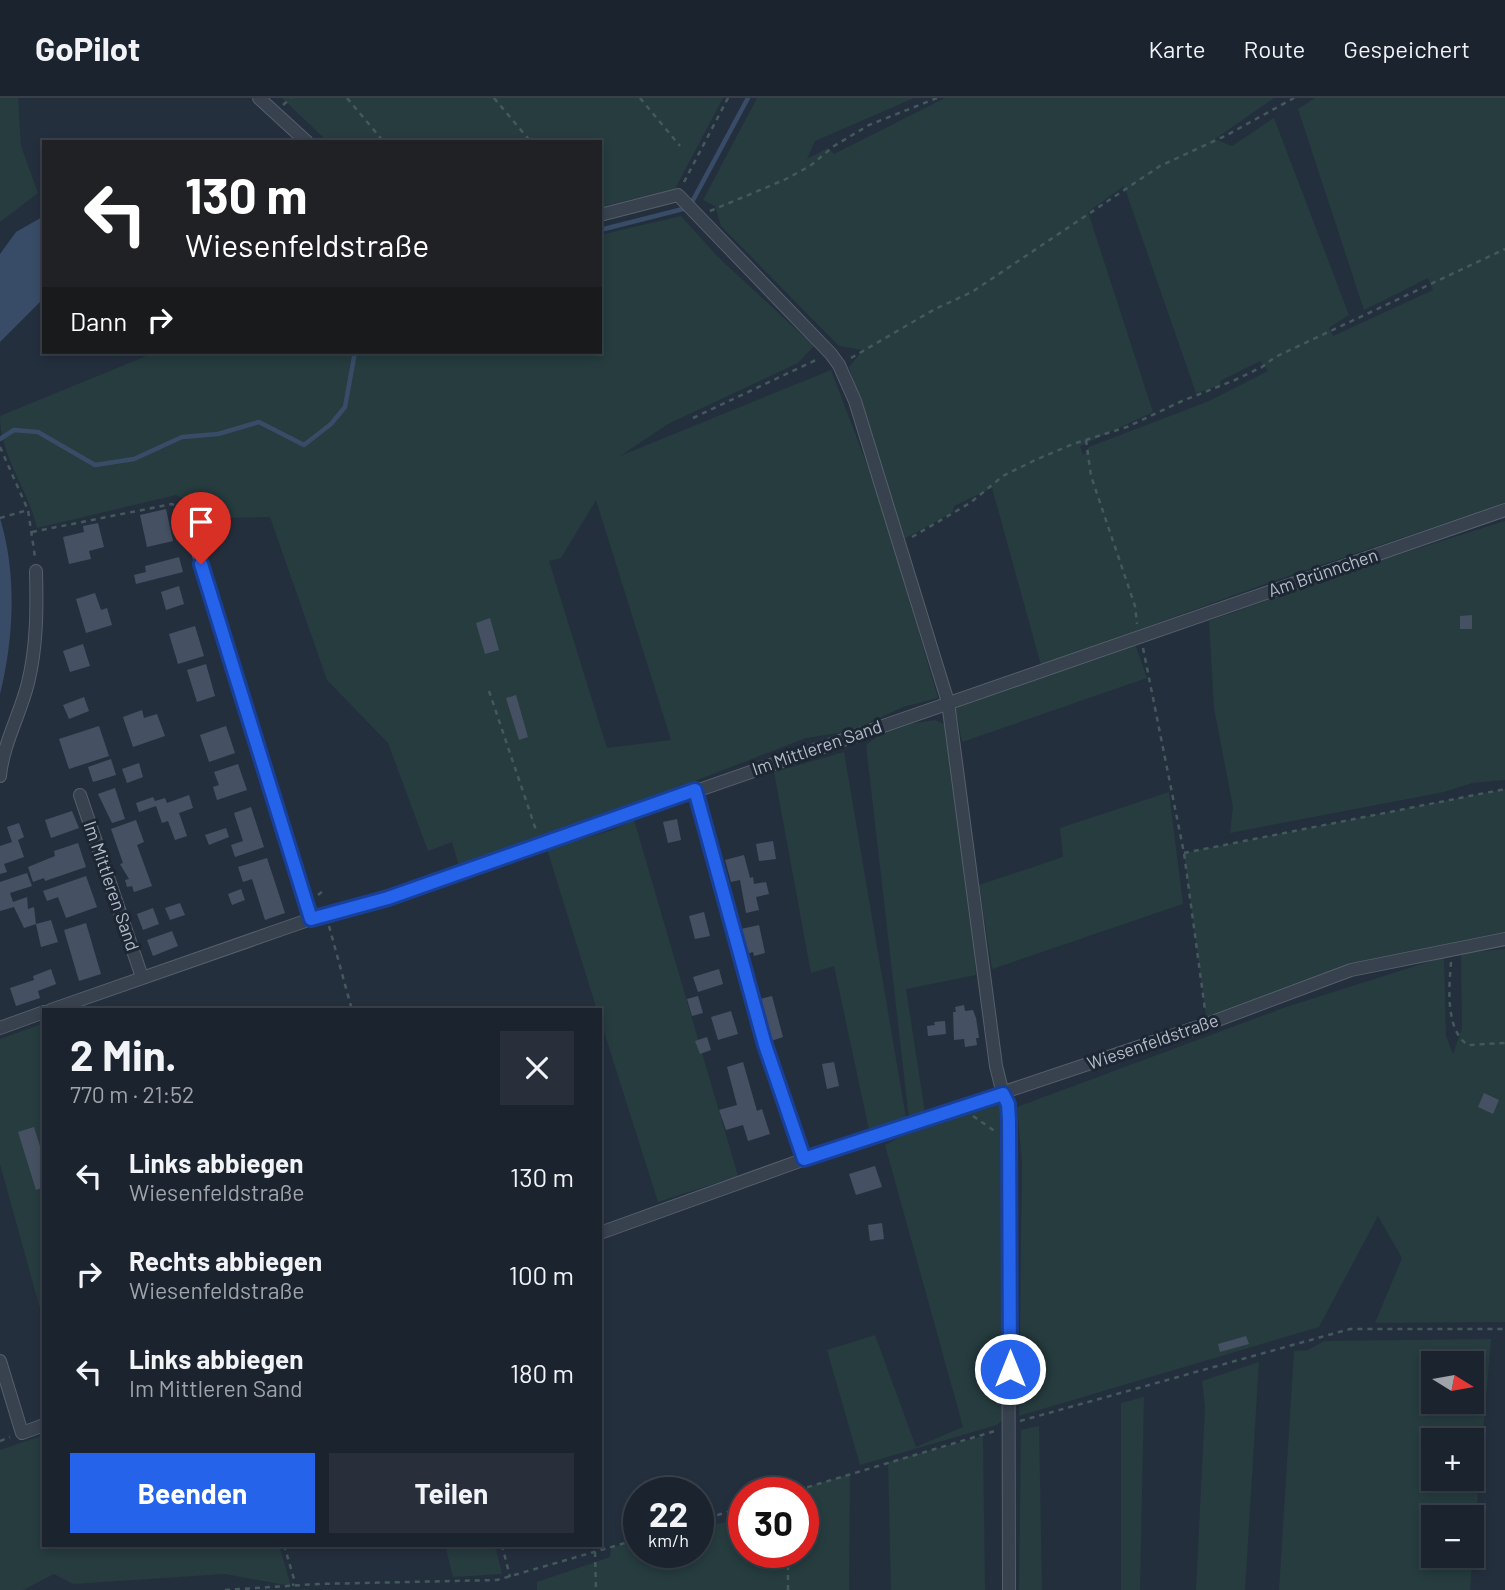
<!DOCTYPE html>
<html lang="de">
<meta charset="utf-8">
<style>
:root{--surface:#1b232e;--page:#282f3a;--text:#f1f3f6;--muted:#a0a4aa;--line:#39404a;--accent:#2563eb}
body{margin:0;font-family:Barlow,sans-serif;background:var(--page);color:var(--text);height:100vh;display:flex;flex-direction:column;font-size:26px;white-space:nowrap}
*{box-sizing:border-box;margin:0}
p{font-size:23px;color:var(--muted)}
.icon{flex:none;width:38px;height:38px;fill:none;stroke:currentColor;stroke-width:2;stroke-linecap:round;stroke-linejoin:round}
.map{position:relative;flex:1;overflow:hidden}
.sheet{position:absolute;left:42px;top:910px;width:560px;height:539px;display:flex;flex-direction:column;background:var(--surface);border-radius:0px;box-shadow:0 4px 10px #0003,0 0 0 2px var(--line)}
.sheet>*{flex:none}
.hud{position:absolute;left:42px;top:42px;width:560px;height:214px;border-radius:0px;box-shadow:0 4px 10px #0003,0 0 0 2px var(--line);background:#202124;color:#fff;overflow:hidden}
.needle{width:46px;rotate:101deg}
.fabs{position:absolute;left:1421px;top:1253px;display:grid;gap:14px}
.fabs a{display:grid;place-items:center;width:63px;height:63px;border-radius:0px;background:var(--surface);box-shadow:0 4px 10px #0003,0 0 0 2px var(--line);font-size:35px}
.speed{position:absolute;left:623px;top:1379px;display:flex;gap:14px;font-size:35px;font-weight:700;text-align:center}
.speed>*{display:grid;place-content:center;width:91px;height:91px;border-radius:50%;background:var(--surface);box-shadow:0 4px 10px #0003,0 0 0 2px var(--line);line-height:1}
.speed small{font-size:18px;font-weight:400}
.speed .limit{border:10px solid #d22;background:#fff;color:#111}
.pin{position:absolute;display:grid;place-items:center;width:60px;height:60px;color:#fff;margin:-72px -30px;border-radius:50% 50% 50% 0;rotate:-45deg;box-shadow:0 0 7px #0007}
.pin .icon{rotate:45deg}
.me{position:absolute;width:77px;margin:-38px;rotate:0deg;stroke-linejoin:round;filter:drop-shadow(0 0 5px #0008)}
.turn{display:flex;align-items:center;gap:24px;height:147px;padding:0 28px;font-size:32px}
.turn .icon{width:91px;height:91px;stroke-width:2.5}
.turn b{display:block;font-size:49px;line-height:60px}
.then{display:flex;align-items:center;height:66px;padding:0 28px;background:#0003;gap:14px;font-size:26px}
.round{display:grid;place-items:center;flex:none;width:74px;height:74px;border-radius:0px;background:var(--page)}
.headline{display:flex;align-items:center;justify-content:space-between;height:119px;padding:0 28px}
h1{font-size:42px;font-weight:700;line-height:52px}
.button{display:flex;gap:14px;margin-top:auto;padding:14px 28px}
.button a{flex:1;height:80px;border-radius:0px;background:var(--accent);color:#fff;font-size:28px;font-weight:700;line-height:80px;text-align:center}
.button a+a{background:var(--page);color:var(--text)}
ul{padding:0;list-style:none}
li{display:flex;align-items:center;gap:21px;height:98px;padding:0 28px}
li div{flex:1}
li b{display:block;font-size:26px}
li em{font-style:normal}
header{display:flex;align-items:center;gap:42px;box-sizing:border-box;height:98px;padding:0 35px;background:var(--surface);border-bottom:2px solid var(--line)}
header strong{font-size:33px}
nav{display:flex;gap:38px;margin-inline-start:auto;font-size:24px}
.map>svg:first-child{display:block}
</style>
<header>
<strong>GoPilot</strong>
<nav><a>Karte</a><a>Route</a><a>Gespeichert</a></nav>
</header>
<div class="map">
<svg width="1505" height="1492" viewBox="0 0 1505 1492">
<rect width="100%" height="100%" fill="#242f3e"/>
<g fill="#263c3f" fill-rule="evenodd">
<path d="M0 0H18L21 48 38 95 0 124Z"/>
<path d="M282 0H723L675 91 600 109V44H328Z"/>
<path d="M757 0H914L815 43 807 61 828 50 834 56 945 0H1274L1215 41 1232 48 1274 20 1349 217 1329 230 1333 238 1433 192 1428 180 1364 212 1298 11 1315 0H1505V405L1268 485 1041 567 992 390 954 408 953 414 904 441 849 269 863 252 839 248 721 128 715 108 703 102ZM1124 88 1196 295 1221 287 1220 283 1260 263 1268 273 1209 303 1089 349 1083 357 1080 348 1153 314 1088 114Z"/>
<path d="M681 118 718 159 814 248 798 265 668 326 620 358 831 272 879 398 938 600 903 609 851 633 806 640 625 710 459 768 452 744 428 753 388 645 327 582 270 419 215 420 176 397 37 430C28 391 0 358 0 318L156 254H600V137ZM596 402 671 642 607 650 549 463 561 460Z"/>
<path d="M1505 423V682L1472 685 1444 694 1230 735 1233 709 1214 610 1209 523 1372 465Z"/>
<path d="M1134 543 1147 580 962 644 955 607Z"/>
<path d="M935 622 944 626 967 770 976 877 906 891 925 1015 869 1032 834 868 811 875 774 674 844 654 906 1020 909 1021 866 647 890 629Z"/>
<path d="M1505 691V841L1351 872 1207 926 1184 755Z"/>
<path d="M1169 694 1183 806 992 871 979 787 1063 759 1060 730Z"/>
<path d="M634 722 738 1078 658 1104 600 921V912H597L547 751 610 733Z"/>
<path d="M1505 851V1224L1375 1225 1402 1160 1378 1118 1319 1229 1019 1318 1022 1065 1017 1009 1286 909 1444 859 1446 938 1453 956 1462 930 1461 855Z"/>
<path d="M44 925V1225L0 1066V941Z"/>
<path d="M997 1001 1004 1006 1005 1319 997 1327 860 1367 827 1252 875 1237 916 1349 963 1329 885 1047 936 1020Z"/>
<path d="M1491 1241 1470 1492H1279L1294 1253 1308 1252 1324 1243ZM1472 1265V1304H1433V1265ZM1472 1342V1381H1433V1342ZM1472 1419V1458H1433V1419Z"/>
<path d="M1259 1264 1245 1492H1196L1205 1309 1202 1283Z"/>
<path d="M1144 1299 1140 1492H1121V1305Z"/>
<path d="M1039 1328 1042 1492H1019L1021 1332Z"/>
<path d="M44 1337V1447H279L291 1488 225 1476 73 1486 54 1476 23 1492H0V1352Z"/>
<path d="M983 1338 985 1492H891L888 1364Z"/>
<path d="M850 1376 849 1492H537V1484L610 1459 611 1450 639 1441V1454H698V1431L744 1419V1454H803V1395H788Z"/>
<path d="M445 1447H495L502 1476 453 1479Z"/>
</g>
<g fill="#394c67">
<path d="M44 118V200L0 244V156L16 134Z"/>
<path d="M0 420C17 477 14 539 0 596Z"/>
</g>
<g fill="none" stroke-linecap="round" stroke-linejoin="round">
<g stroke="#394c67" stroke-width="4.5">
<path d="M600 132 683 111 692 104 748 0"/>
<path d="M0 341 14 332 38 334 95 367 134 361 182 339 218 336 259 324 304 347 331 326 345 309 355 254"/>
</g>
</g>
<g fill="#455162">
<path d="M166 411 173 443 147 449 140 417Z"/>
<path d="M98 425 104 449 89 453 91 461 69 466 63 439 84 434 83 428Z"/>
<path d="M179 459 183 474 136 486 134 477 146 474 145 468Z"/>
<path d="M179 488 184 506 166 512 161 494Z"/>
<path d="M95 495 101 512 107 510 112 527 86 535 76 501Z"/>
<path d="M1472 517V531H1460V518Z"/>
<path d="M490 520 499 552 485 556 476 525Z"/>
<path d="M195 528 204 558 178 566 169 536Z"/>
<path d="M83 546 90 568 70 574 63 553Z"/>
<path d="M206 566 215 598 197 604 187 572Z"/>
<path d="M516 597 528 639 519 642 506 600Z"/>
<path d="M84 599 89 613 69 621 63 607Z"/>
<path d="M142 612 144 620 157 616 165 638 133 649 123 619Z"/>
<path d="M99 628 109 658 69 671 59 641Z"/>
<path d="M226 628 235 655 209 664 200 637Z"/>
<path d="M111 661 116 677 93 684 88 669Z"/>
<path d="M139 665 143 679 127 685 122 671Z"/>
<path d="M238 666 247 692 217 702 213 689 219 687 214 674Z"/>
<path d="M115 690 125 721 112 725 98 696Z"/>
<path d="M189 697 193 710 179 715 187 738 175 742 168 723 162 725 156 708 139 714 136 705 153 699 155 703 165 700 167 705Z"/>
<path d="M251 709 264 749 235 759 231 747 243 743 234 715Z"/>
<path d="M72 713 79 730 51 740 45 722Z"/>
<path d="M677 721 681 742 668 745 663 724Z"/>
<path d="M136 722 144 744 137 747 152 788 134 794 132 788 127 789 125 782 129 781 120 766 123 765 111 731Z"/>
<path d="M19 725 24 739 18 742 24 759 4 766 7 774 0 776V748L12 744 7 729Z"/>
<path d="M226 730 229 739 209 747 205 737Z"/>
<path d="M773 743 776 761 759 763 756 746Z"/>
<path d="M78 745 86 769 45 783 44 780 33 784 28 769 55 758 54 753Z"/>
<path d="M744 757 750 780 753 779 754 786 766 784 769 796 756 799 759 812 746 815 740 782 731 784 725 762Z"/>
<path d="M267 760 285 815 265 822 252 781 243 784 238 769Z"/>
<path d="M27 775 32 788 10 795 13 804 27 799 28 811 34 809 36 826 24 830 14 809 0 813V784Z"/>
<path d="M86 778 97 809 66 820 58 799 47 803 43 793Z"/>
<path d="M241 791 245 802 232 807 228 796Z"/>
<path d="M180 805 185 817 170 822 165 810Z"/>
<path d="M153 810 159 826 143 832 137 816Z"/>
<path d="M704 814 710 838 695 841 689 818Z"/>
<path d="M51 822 58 844 41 849 36 826Z"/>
<path d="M86 825 101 876 79 883 64 832Z"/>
<path d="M759 827 765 855 754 858 753 854 746 856 741 831Z"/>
<path d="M172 833 178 848 153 858 147 842Z"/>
<path d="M51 871 56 886 38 893 40 900 16 908 10 890 34 882 33 878Z"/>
<path d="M719 871 723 886 698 894 693 879Z"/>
<path d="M698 898 703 915 692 918 687 901Z"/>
<path d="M772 898 783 939 771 943 760 901Z"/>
<path d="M964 907 965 913 973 912 976 920 979 940H976L977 947 965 949 964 941 954 942 953 914H956L955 909Z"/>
<path d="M731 913 738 936 718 942 711 919Z"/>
<path d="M945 923 946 936 928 938 927 928 935 927 934 924Z"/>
<path d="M707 939 711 952 700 956 695 943Z"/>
<path d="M743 964 757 1013 762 1011 770 1036 748 1043 743 1027 726 1032 719 1012 737 1007 727 969Z"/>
<path d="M834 964 839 988 827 991 822 966Z"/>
<path d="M1484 995 1499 1002 1493 1016 1478 1009Z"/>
<path d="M34 1029 44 1061V1089L36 1092 18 1034Z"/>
<path d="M875 1068 882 1089 856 1097 849 1076Z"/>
<path d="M882 1125 884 1141 870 1143 868 1127Z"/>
<path d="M1246 1238 1249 1246 1220 1254 1218 1246Z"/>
</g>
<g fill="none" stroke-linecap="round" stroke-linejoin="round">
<g stroke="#565f6c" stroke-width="8">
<path id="service" d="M695 694 765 947 805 1061"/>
</g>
<g stroke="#565f6c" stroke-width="14">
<g id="minor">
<path d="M259 0 307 44"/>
<path d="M600 117 678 97 831 256 839 267 855 303 948 604 996 968 1003 996 1008 1007 1009 1492"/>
<path d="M194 441 311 821"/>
<path d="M0 678C3 646 20 617 28 585 37 548 37 511 36 473"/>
<path d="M80 697 142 879"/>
<path d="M51 912 311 821 388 800 1505 412"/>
<path d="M0 930 44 914"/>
<path d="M600 1135 805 1061 1207 926 1351 872 1505 841"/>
<path d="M0 1263 22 1335 44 1327"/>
</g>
</g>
<g stroke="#44595c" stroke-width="2.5" stroke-dasharray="5 5" stroke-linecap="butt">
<path d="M347 0 384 44"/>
<path d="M494 0 531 44"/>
<path d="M640 0 680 48"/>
<path d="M283 7 291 0"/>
<path d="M684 84 728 0"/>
<path d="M710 113 784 82 810 68 834 48 869 27 937 0"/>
<path d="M851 260 935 211 972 194 1160 68 1227 37 1294 0"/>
<path d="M693 320 818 261"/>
<path d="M1086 342 1091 378 1135 508 1137 526"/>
<path d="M0 349 28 412 35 459"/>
<path d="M0 420 28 412"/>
<path d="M32 434 172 406 177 409 190 428"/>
<path d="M912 439 970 405 1003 378 1033 363 1073 346 1127 329 1182 303 1235 282 1262 269 1275 259 1505 151"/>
<path d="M1143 550 1184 755 1205 912"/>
<path d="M489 593 537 735"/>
<path d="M1184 755 1505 691"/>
<path d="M318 797 323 793"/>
<path d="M329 828 352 912"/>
<path d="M1451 864C1449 889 1445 932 1468 947L1505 945"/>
<path d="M973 1018 996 1034"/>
<path d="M1020 1323 1350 1231H1505"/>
<path d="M0 1343 10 1339"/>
<path d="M788 1395 995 1333"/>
<path d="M698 1423 744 1409"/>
<path d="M284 1447 294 1481 293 1488"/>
<path d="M502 1447 510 1479"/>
<path d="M595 1454 596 1492"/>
<path d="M225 1492 318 1486 497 1482 639 1441"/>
<path d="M788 1492V1454"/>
</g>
<use href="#service" stroke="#38414e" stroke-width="6"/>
<use href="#minor" stroke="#38414e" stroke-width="12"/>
</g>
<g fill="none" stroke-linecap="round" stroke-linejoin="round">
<g stroke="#184099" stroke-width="18">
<path id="route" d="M201 466 311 821 388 800 695 692 765 947 804 1061 1003 996 1008 1006 1009 1022 1010 1271"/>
</g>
<use href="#route" stroke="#2563eb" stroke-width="12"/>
</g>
<g text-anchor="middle" stroke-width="6" stroke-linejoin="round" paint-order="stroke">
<g font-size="18" fill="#b4bcc9" stroke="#1d2633">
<text transform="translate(1323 475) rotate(-19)" y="6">Am Brünnchen</text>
<text transform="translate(817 650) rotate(-19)" y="6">Im Mittleren Sand</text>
<text transform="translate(111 788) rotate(71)" y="6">Im Mittleren Sand</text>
<text transform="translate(1153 944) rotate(-19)" y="6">Wiesenfeldstraße</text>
</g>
</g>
</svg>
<div class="fabs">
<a><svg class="needle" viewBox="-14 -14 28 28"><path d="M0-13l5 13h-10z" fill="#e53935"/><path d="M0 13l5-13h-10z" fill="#a0a4aa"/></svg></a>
<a>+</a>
<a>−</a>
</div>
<div class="speed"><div>22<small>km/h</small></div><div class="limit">30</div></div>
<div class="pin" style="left:201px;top:466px;background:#d93025"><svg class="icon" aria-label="arrive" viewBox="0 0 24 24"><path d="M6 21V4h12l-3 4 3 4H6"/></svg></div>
<svg class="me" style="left:1010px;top:1271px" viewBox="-20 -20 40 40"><circle r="17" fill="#2563eb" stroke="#fff" stroke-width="3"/><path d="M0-11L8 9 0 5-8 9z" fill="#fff"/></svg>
<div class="hud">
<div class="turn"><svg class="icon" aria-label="left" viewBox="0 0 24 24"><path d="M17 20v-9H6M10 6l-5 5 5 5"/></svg><div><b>130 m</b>Wiesenfeldstraße</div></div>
<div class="then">Dann<svg class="icon" aria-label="right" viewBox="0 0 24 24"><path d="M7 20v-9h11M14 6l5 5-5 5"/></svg></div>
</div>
<section class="sheet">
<div class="headline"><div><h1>2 Min.</h1><p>770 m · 21:52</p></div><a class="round"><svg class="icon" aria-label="close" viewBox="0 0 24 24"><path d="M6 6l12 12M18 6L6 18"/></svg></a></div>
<ul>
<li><svg class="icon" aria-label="left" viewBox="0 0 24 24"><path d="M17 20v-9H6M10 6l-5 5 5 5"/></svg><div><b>Links abbiegen</b><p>Wiesenfeldstraße</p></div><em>130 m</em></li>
<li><svg class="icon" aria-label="right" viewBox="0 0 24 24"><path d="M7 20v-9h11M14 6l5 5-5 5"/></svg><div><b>Rechts abbiegen</b><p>Wiesenfeldstraße</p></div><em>100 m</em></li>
<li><svg class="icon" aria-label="left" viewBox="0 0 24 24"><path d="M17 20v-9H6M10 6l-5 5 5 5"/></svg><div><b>Links abbiegen</b><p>Im Mittleren Sand</p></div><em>180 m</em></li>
</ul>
<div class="button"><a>Beenden</a><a>Teilen</a></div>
</section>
</div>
